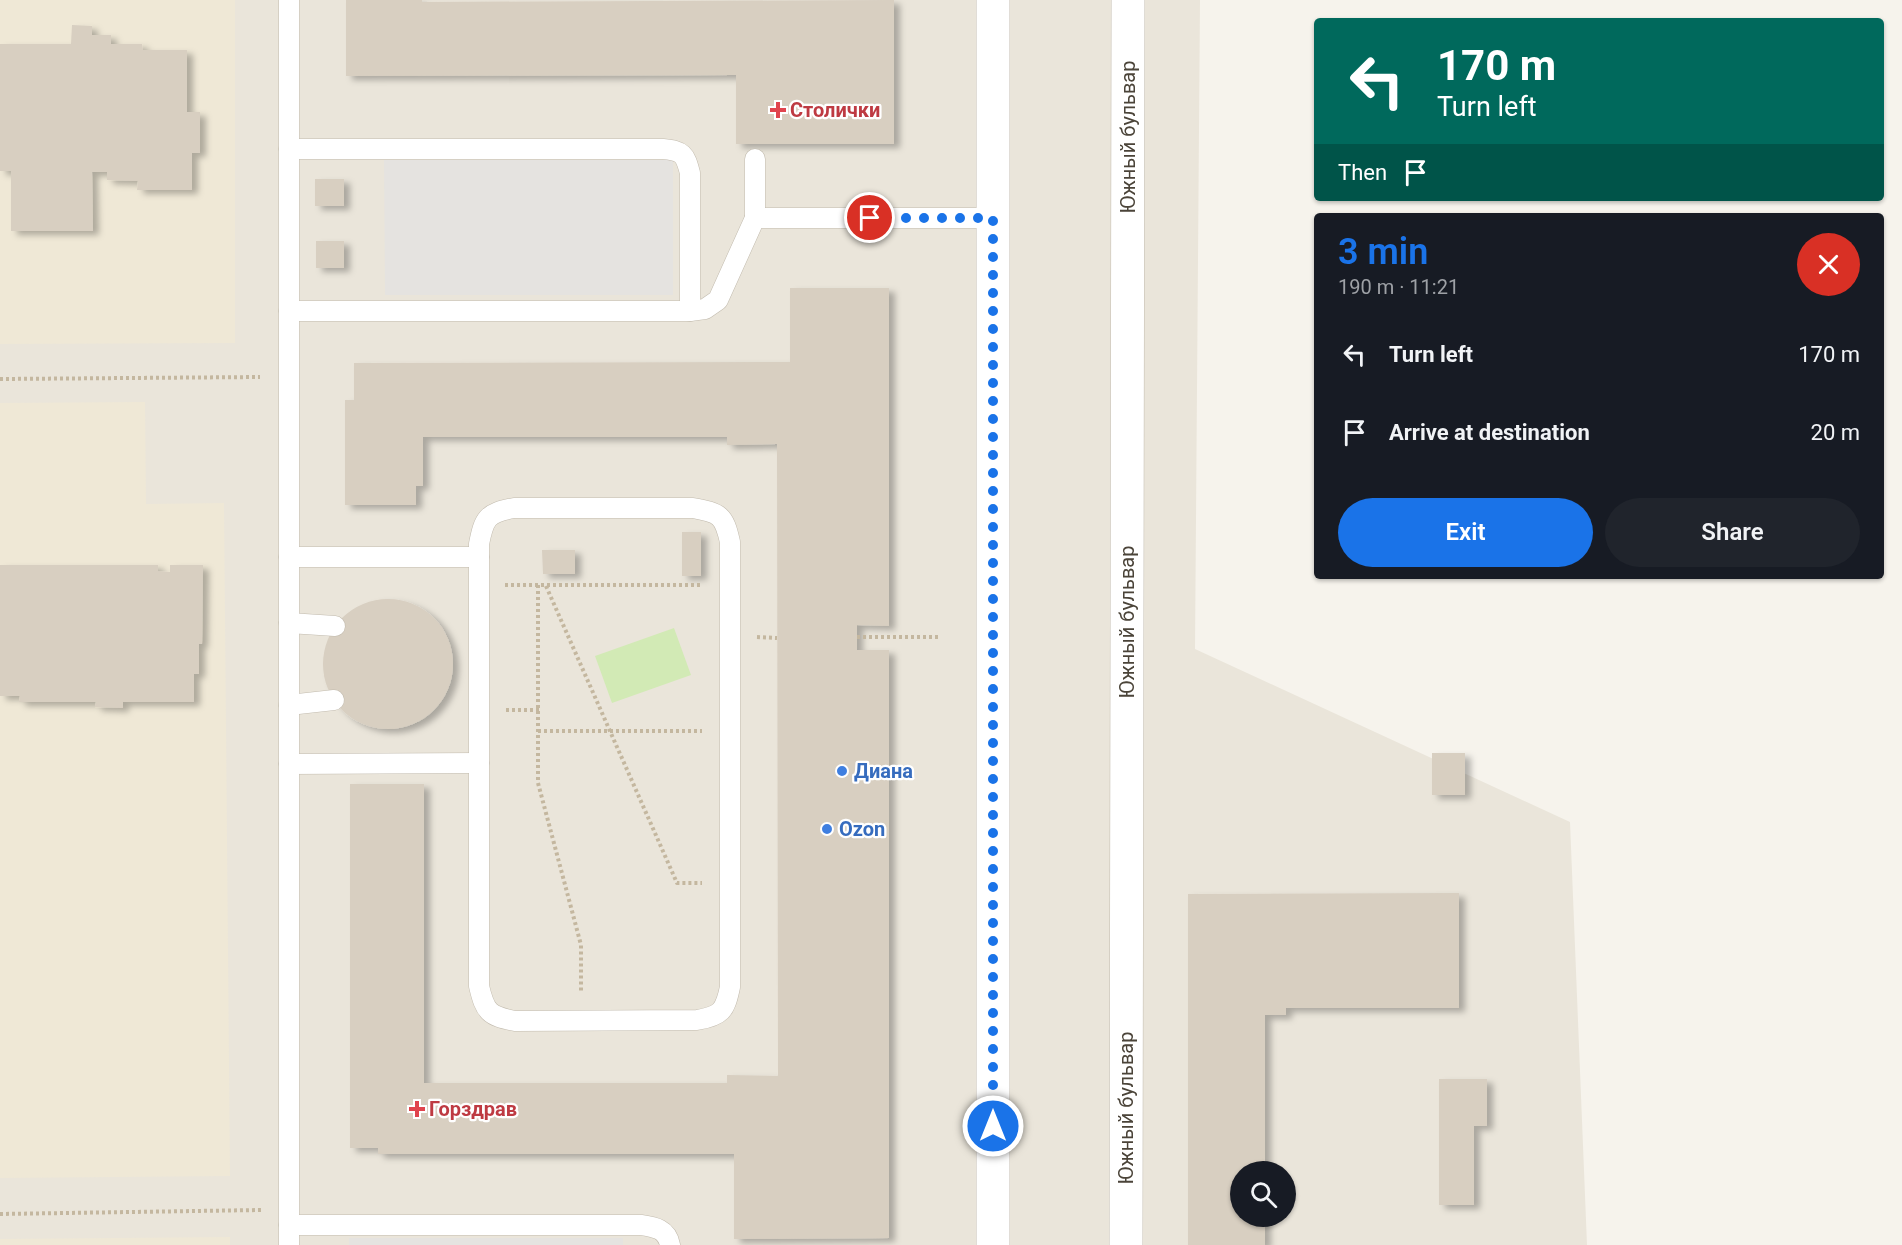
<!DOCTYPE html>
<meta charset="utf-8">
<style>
:root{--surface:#171b24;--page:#20242c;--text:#f1f3f6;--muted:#9ea1a6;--accent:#1a73e8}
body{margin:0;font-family:Roboto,sans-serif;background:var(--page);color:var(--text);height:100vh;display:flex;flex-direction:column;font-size:22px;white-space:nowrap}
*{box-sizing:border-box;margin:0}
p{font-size:20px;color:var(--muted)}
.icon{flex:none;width:33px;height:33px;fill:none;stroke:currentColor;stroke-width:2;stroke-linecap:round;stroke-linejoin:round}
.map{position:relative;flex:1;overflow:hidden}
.panel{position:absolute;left:1314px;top:213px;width:570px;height:366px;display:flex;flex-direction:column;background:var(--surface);border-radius:6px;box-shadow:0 2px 4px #0004}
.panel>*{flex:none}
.banner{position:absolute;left:1314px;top:18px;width:570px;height:183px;border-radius:6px;box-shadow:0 2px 4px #0004;background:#00695c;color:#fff;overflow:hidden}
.fabs{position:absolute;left:1230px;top:1161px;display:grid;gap:12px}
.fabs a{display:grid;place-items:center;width:66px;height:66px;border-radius:50%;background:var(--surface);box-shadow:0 2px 4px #0004;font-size:30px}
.pin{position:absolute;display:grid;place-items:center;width:51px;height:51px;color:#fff;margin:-26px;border:3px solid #fff;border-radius:50%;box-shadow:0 2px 6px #0007}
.me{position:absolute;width:66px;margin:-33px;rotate:0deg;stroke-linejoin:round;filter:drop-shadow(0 0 4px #0008)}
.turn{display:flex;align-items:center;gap:21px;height:126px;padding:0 24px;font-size:27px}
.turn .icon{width:78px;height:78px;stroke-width:2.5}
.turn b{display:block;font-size:42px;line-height:51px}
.then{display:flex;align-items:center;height:57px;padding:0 24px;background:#0003;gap:12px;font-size:22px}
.round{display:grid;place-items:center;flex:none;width:63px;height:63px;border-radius:32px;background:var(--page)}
.summary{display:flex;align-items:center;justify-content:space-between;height:102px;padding:0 24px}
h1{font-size:36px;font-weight:600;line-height:45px;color:var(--accent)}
.button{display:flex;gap:12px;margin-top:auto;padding:12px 24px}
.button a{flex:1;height:69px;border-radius:36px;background:var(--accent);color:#fff;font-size:24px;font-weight:600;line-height:69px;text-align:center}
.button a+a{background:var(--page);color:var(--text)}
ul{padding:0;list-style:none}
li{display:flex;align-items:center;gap:18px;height:78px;padding:0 24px}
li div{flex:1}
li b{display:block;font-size:22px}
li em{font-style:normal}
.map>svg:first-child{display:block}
</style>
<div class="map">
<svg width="1902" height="1245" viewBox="0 0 1902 1245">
<defs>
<filter id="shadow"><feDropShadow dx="6" dy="4" stdDeviation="3" flood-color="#0004"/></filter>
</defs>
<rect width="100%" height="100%" fill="#f6f3ec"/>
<path fill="#eae5da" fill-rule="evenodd" d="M0 0H1200L1195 649 1570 822 1587 1245H0ZM1240 1172H1286V1216H1240Z"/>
<g fill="#efe8d6">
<path d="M0 0H235V343L0 344Z"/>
<path d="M145 402 146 504 224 503 230 1176 0 1178V403Z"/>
<path d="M230 1237V1245H0V1239Z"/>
</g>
<path fill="#d2eab5" d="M674 628 691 675 612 703 595 656Z"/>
<g fill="#e5e3e0">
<path d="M384 160H673V295H385Z"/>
<rect x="349" y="1238" width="274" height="7"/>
</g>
<g fill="#d8cfc1" filter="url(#shadow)">
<path d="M346 0H422V2L894 0V144H736V75L346 76Z"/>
<path d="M72 25 92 26V35H111V44H142L143 50H187V112H200V153H192V190H137L138 181 107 180V172H92L93 231H11V171H0V44H71Z"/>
<rect x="315" y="179" width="29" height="27"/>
<rect x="316" y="241" width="28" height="27"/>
<path d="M790 288H889V626L857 625V650H889V1238L734 1239V1154H378V1148H350V784H424V1083H727V1075L778 1076 777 444 727 445V437H423V486H416V505H345V400H354V363L790 362Z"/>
<rect x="682" y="532" width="19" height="44"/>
<path d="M542 550H575V574H543Z"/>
<path d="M0 565H158V571L170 572V565H203L202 644H199V674H194V702H123V708L95 707 96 702H19L20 696H0Z"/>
<circle cx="388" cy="664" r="65"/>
<rect x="1432" y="753" width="33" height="42"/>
<path d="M1459 893V1008H1286V1015H1265V1172H1240V1216H1265V1245H1188V894Z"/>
<path d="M1439 1079H1487V1126H1474V1205H1439Z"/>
</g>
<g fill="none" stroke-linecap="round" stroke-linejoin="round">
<g stroke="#c2bbae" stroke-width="21">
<g id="service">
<path d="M289 149H663C683 151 685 154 690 173V311"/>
<path d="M755 159V218"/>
<path d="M289 311H690L705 309 718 300 755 218H993"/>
<path d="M514 508H693C720 513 724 515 730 542V987C725 1011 721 1016 697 1020L515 1021C489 1016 485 1012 479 986V544C484 518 487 513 514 508Z"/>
<path d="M289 557H479"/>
<path d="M289 623 335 626"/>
<path d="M289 705 334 700"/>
<path d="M289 764 479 763"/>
<path d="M289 1225H641C655 1227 667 1229 670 1245"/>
<path d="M289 1245V0"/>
</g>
</g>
<g stroke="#c2bbae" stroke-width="34">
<g id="minor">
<path d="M993 1245V0"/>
<path d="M1126 1245 1128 0"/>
</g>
</g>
<g stroke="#c4b79f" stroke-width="4" stroke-dasharray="3 3" stroke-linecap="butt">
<path d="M0 379 260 377"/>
<path d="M505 585H702"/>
<path d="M538 585V783L581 945V993"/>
<path d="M546 586 677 883H702"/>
<path d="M757 637 777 638"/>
<path d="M857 637H939"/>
<path d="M506 710H539"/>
<path d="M538 731H702"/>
<path d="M0 1214 261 1210"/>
</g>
<use href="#service" stroke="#fff" stroke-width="20"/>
<use href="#minor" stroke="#fff" stroke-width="33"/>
</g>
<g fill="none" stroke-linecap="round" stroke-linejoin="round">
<path stroke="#1a73e8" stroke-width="10" stroke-dasharray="0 18" d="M870 218H993V1126"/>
</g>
<g fill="#e0444e" stroke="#fff" stroke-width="2">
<path d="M775 101h6v6h6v6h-6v6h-6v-6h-6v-6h6z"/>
<path d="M414 1100h6v6h6v6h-6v6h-6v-6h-6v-6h6z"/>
</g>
<g fill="#3f7fe0" stroke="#fff" stroke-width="2">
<circle cx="842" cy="771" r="6"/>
<circle cx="827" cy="829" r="6"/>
</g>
<g text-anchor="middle" stroke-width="4.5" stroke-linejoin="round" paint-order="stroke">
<g font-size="20" font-weight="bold" fill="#be3a42" stroke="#fff" text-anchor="start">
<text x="790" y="117">Столички</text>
<text x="429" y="1116">Горздрав</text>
</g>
<g font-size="20" fill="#4b4439" stroke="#fff">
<text transform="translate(1128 137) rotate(-90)" y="7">Южный бульвар</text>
<text transform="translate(1127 622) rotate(-90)" y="7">Южный бульвар</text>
<text transform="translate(1126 1108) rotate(-90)" y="7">Южный бульвар</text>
</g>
<g font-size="20" font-weight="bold" fill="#366cbe" stroke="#fff" text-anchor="start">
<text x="854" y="778">Диана</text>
<text x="839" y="836">Ozon</text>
</g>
</g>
</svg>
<div class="fabs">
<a><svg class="icon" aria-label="search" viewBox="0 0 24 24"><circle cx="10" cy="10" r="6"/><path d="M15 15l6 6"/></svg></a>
</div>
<div class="pin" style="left:870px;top:218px;background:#d93025"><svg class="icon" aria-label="arrive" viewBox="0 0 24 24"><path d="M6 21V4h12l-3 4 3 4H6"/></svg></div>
<svg class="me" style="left:993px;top:1126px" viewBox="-20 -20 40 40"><circle r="17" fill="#1a73e8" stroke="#fff" stroke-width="3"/><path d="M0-11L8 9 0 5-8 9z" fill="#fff"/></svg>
<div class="banner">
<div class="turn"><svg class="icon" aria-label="left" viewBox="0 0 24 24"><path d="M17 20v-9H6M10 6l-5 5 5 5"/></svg><div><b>170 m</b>Turn left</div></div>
<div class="then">Then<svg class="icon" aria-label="arrive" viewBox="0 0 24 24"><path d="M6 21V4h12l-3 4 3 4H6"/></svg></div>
</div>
<section class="panel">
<div class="summary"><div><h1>3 min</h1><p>190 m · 11:21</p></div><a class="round" style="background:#d93025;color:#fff"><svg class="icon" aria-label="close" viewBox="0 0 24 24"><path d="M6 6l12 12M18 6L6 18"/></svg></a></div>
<ul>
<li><svg class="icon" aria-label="left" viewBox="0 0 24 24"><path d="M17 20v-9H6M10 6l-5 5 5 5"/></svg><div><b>Turn left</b></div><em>170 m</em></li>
<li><svg class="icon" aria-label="arrive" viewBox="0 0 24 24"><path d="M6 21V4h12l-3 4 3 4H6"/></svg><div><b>Arrive at destination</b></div><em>20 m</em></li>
</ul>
<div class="button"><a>Exit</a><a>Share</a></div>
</section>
</div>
